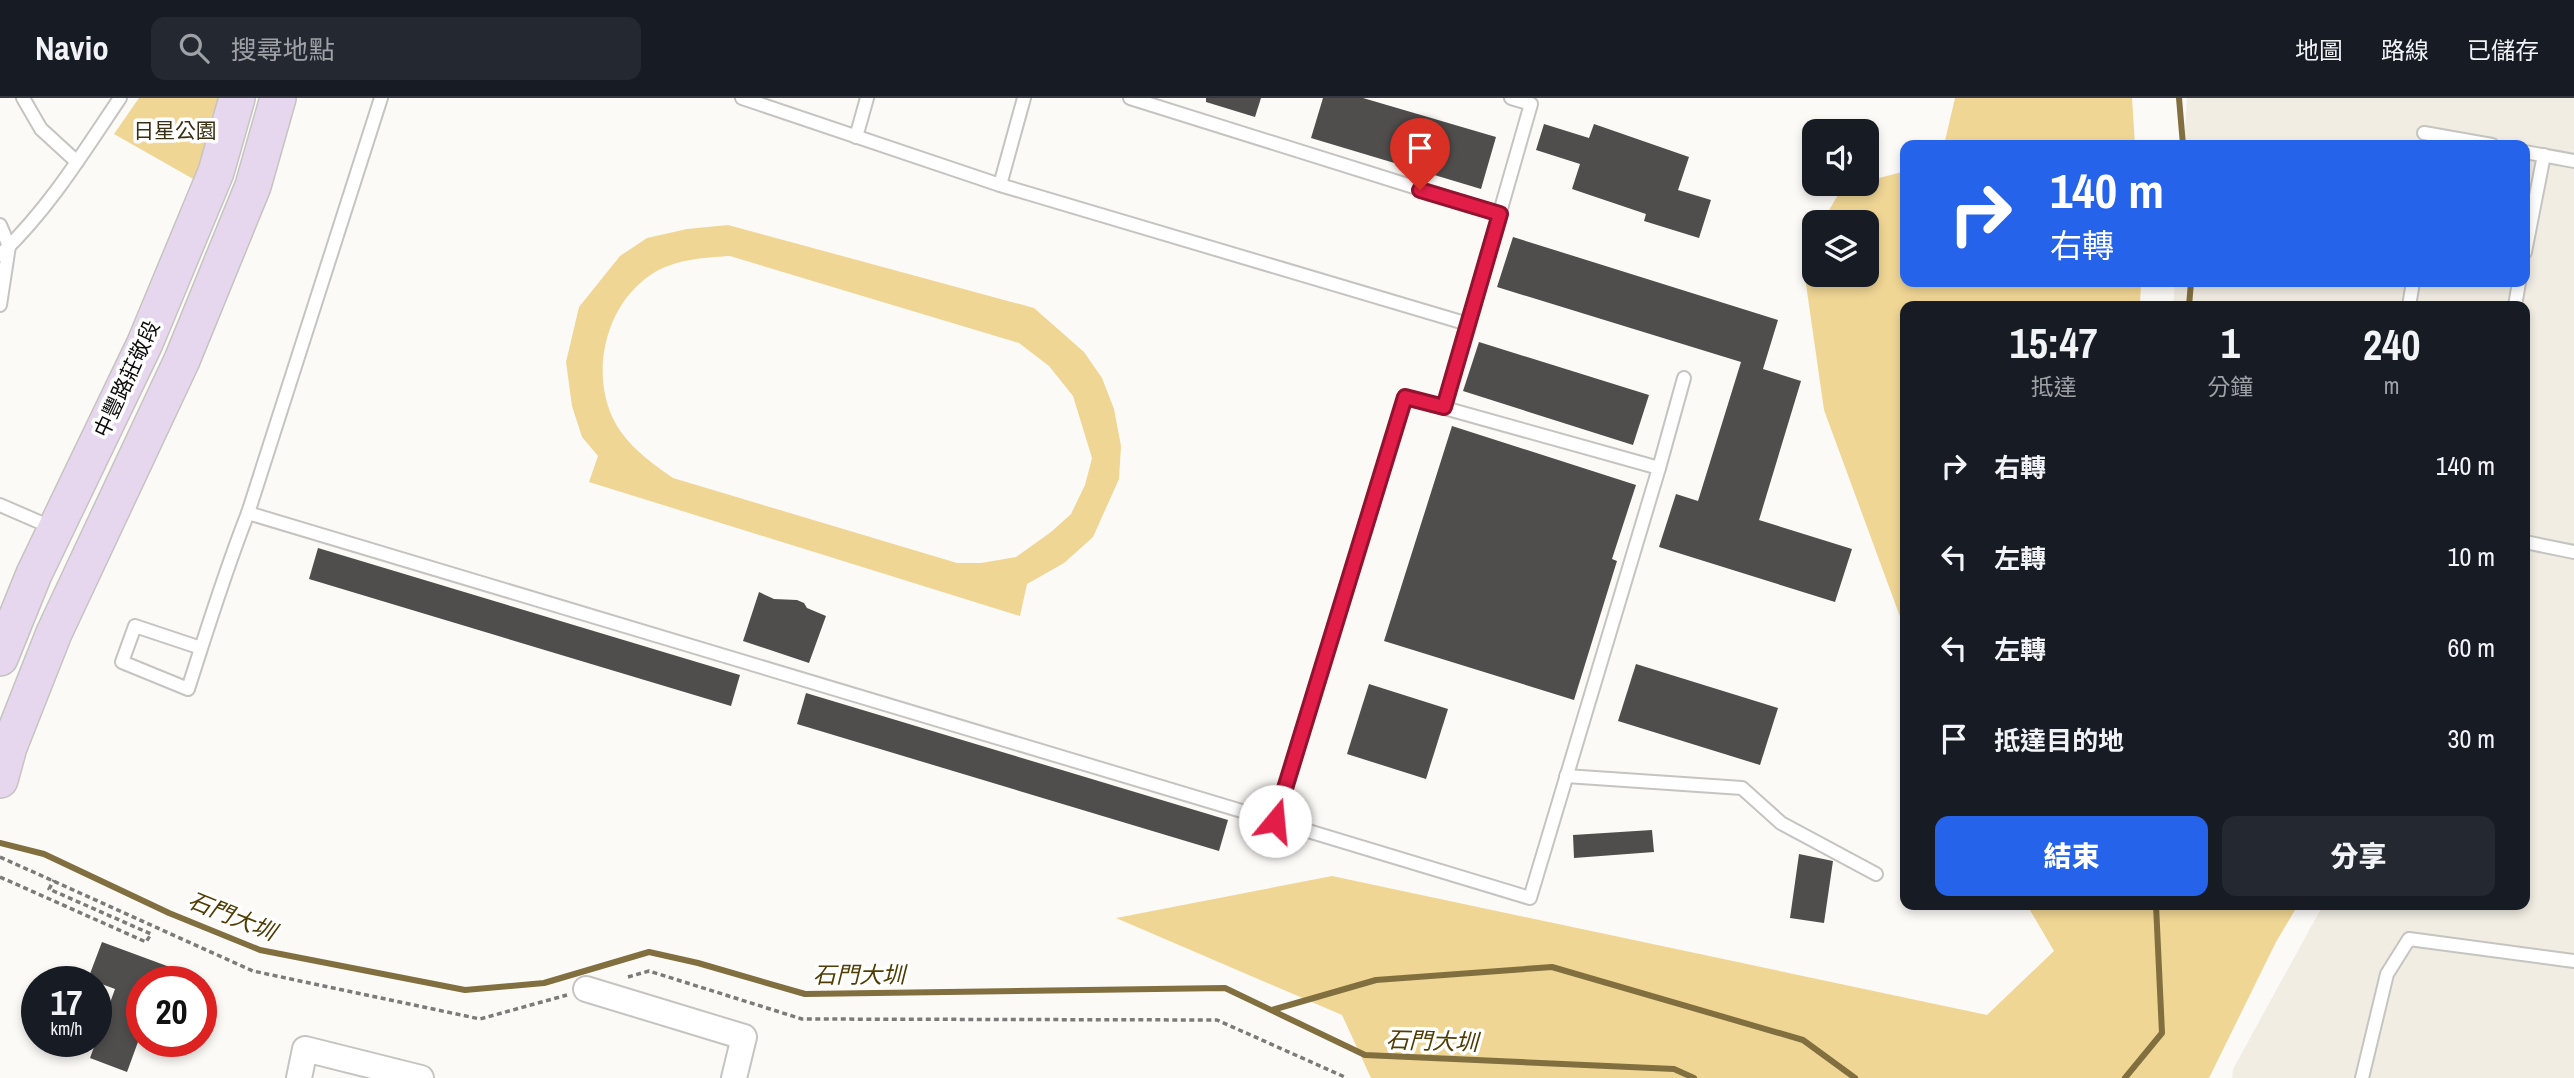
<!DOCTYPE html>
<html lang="zh-TW">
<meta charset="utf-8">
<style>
:root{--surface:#171b24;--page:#242831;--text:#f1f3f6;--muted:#9ea1a6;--line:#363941;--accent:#2563eb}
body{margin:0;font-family:"Archivo Narrow","Noto Sans TC",sans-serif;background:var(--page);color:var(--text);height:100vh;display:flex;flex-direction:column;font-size:26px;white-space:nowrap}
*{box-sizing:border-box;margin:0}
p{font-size:23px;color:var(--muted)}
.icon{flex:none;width:38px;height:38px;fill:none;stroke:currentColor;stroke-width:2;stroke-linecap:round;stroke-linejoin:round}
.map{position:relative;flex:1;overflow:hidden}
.details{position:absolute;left:1900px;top:203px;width:630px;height:609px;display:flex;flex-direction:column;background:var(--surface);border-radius:14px;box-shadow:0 4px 10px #0003}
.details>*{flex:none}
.banner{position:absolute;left:1900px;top:42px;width:630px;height:147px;border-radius:14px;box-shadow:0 4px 10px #0003;background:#2563eb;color:#fff;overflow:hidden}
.controls{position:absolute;left:1802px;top:21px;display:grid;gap:14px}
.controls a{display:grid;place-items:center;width:77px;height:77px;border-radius:14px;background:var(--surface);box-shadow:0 4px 10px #0003;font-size:35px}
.speed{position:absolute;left:21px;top:868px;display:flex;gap:14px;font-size:35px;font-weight:700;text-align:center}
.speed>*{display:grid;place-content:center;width:91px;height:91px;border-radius:50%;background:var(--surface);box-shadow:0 4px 10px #0003;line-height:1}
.speed small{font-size:18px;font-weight:400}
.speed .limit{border:10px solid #d22;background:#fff;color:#111}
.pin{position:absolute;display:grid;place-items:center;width:60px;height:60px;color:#fff;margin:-72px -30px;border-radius:50% 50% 50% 0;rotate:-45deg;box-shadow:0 0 7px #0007}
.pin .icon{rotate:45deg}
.me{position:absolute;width:77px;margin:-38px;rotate:17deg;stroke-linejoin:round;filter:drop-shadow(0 0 5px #0008)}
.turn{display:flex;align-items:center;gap:24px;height:147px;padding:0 35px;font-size:32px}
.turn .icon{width:91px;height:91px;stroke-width:2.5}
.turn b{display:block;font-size:49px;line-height:60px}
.eta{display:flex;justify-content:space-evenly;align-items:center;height:119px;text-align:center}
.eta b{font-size:42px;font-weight:800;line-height:49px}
.action{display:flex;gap:14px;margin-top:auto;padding:14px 35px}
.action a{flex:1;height:80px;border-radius:14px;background:var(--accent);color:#fff;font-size:28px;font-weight:800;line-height:80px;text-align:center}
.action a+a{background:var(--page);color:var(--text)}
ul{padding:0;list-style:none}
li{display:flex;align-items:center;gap:21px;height:91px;padding:0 35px}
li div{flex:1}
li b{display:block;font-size:26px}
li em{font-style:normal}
header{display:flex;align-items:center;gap:42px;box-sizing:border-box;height:98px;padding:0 35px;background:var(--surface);border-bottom:2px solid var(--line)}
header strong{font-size:33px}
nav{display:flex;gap:38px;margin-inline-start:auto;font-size:24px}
.search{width:490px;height:63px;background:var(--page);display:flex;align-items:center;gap:18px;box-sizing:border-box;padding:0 24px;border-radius:14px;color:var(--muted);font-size:26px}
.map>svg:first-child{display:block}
</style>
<header>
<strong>Navio</strong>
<div class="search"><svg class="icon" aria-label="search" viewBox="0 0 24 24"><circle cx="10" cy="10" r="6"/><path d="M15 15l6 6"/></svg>搜尋地點</div>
<nav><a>地圖</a><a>路線</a><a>已儲存</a></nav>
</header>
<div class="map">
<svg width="2574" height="980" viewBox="0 0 2574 980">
<rect width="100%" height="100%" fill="#fcfaf7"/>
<path fill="#f1ede3" d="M2187 0H2574V980H2232L2233 971 2323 807H2525V208H2173L2175 184H2525V47H2184Z"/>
<g fill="#f0d695" fill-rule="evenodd">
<path d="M139 0H219L195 82 114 36Z"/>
<path d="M1955 0H2132L2135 47H1944Z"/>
<path d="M1906 73V184H2141L2140 208H1906V535L1824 312 1802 158 1815 137V177H1867V124H1822L1842 90 1867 86V83Z"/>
<path d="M728 127 1034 210 1084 254 1102 280 1114 311 1121 348 1119 381 1093 439 1064 465 1027 486 1020 518 589 384 598 358 582 339 572 308 566 264 579 209 620 158 647 140 687 131ZM730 158 1019 245 1049 268 1073 298 1092 360 1085 387 1071 416 1051 434 1016 459 981 465H957L673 380C654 367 635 353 621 334 587 286 602 208 652 176 675 161 703 160 730 158Z"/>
<path d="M1332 778 1987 917 2054 853 2027 807H2298L2276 844 2209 980H1371L1342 917 1116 820Z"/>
</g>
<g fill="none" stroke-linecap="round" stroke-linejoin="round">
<g stroke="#816f3f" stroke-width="6">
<path d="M2179 0 2183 47"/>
<path d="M2189 208 2191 184"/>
<path d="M0 745 44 756 169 815 260 852 465 892 544 885 649 854 698 865 805 896 1225 890 1365 957 1674 971 1694 980"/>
<path d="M1272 912 1376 882 1552 869 1803 942 1855 980"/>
<path d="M2125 980 2162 935 2156 807"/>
</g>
</g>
<g fill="#4f4e4c">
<path d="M1206 0H1261L1255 19 1206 4Z"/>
<path d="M1323 0H1363L1496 39 1481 91 1311 40Z"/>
<path d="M1544 26 1589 40 1594 26 1689 59 1678 92 1711 102 1699 140 1644 123 1646 116 1572 91 1580 66 1536 52Z"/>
<path d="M1513 139 1778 222 1763 271 1801 283 1759 422 1852 451 1835 504 1659 449 1676 396 1698 403 1741 264 1497 189Z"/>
<path d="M1479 244 1649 297 1633 347 1463 293Z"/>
<path d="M1452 328 1636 387 1612 461 1617 463 1574 602 1384 543Z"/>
<path d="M318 450 740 577 731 608 309 481Z"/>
<path d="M759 494 774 501 797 502 804 505 807 510 826 518 809 565 743 543Z"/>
<path d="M1636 566 1778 610 1760 667 1618 623Z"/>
<path d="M1369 586 1448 611 1426 681 1347 656Z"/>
<path d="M806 595 1228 722 1219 753 797 626Z"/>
<path d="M1652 732 1654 754 1574 760 1573 737Z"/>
<path d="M1799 756 1833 763 1824 825 1790 820Z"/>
<path d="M102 844 205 882V884H142V933L127 974 90 960 115 891 88 881Z"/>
</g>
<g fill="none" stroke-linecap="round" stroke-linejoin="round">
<g stroke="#c5c4c1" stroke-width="16">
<g id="lane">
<path d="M23 0 41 31 77 64"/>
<path d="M742 0 1000 87 1468 226"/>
<path d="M1130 0 1500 116"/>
<path d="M2424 35 2492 47"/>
<path d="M856 39 867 0"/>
<path d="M2525 54 2574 63"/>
<path d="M1000 87 1024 0"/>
<path d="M0 127 9 148 0 207"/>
<path d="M2525 154 2544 57"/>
<path d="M0 157C48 112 83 55 120 0"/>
<path d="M2409 208 2413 184"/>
<path d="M2515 208 2519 184"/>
<path d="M1405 299 1659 370 1530 800 1275 723Z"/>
<path d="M1444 309 1531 6 1511 0"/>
<path d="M1659 370 1684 280"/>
<path d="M0 407 53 430"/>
<path d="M248 415 1275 723"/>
<path d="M2525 444 2574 454"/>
<path d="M201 550 135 528 122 564 188 591C207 532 225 473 248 415L381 0"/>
<path d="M1566 678 1742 690 1781 725 1876 776"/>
<path d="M2362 980 2387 876 2409 841 2574 863"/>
</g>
</g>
<g stroke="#c5c4c1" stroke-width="28">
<g id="street">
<path d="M586 891 744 939 734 980"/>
<path d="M299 980 305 951 421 980"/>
</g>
</g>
<g stroke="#c5c4c1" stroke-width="38">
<g id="secondary">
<path d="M0 560 34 476 145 245 216 74 237 0"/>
<path d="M0 682 9 649 54 535 182 262 253 88 278 0"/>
</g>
</g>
<g stroke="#7c7b79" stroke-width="3.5" stroke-dasharray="5 3.5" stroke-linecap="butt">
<path d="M0 759 253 873 480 921 567 897"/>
<path d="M0 779 146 844 151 836 49 791 54 782"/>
<path d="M628 879 649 873 802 921 1217 922 1347 980"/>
</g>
<use href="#lane" stroke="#fff" stroke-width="12"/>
<use href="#street" stroke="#fff" stroke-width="24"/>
<use href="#secondary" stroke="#e6d7ee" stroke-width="35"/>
</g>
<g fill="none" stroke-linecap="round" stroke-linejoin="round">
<g stroke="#92132f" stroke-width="18">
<path id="route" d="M1275 723 1405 299 1444 309 1500 116 1420 92"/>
</g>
<use href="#route" stroke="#e11d48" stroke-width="12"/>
</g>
<g text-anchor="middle" stroke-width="7" stroke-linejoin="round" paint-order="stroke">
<g font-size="21" fill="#3a2f10" stroke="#fff">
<text x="175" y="40">日星公園</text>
</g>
<g font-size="21" fill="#0c0c0b" stroke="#fff">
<text transform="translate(127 281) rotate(-65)" y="7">中豐路莊敬段</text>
</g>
<g font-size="23" font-style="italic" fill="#4f3d03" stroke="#fff">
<text transform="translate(232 818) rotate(22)" y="8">石門大圳</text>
<text x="859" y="885">石門大圳</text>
<text transform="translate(1432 943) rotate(2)" y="8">石門大圳</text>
</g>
</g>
</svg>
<div class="controls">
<a><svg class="icon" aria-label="sound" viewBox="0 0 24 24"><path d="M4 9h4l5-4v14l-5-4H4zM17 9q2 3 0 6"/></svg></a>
<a><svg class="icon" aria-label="layers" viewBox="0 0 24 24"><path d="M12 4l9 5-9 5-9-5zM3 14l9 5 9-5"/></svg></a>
</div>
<div class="speed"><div>17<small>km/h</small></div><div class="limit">20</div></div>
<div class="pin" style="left:1420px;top:92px;background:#d93025"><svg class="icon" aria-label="arrive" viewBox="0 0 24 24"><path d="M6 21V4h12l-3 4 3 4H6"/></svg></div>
<svg class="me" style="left:1275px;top:723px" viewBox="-20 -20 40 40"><circle r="19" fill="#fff"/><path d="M0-13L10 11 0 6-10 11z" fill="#e11d48"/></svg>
<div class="banner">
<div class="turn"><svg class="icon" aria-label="right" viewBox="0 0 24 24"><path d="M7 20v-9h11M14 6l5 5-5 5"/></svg><div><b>140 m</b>右轉</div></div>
</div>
<section class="details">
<div class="eta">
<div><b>15:47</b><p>抵達</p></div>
<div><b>1</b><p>分鐘</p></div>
<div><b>240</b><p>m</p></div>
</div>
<ul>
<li><svg class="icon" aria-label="right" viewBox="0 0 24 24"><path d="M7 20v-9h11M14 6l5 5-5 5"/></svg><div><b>右轉</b></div><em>140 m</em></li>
<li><svg class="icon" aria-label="left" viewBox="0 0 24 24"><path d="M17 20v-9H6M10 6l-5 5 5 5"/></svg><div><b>左轉</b></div><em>10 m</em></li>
<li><svg class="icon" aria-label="left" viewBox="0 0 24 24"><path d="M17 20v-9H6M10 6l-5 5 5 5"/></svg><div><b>左轉</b></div><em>60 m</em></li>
<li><svg class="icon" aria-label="arrive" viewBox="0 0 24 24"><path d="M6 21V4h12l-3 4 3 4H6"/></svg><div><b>抵達目的地</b></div><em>30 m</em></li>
</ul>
<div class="action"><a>結束</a><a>分享</a></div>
</section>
</div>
